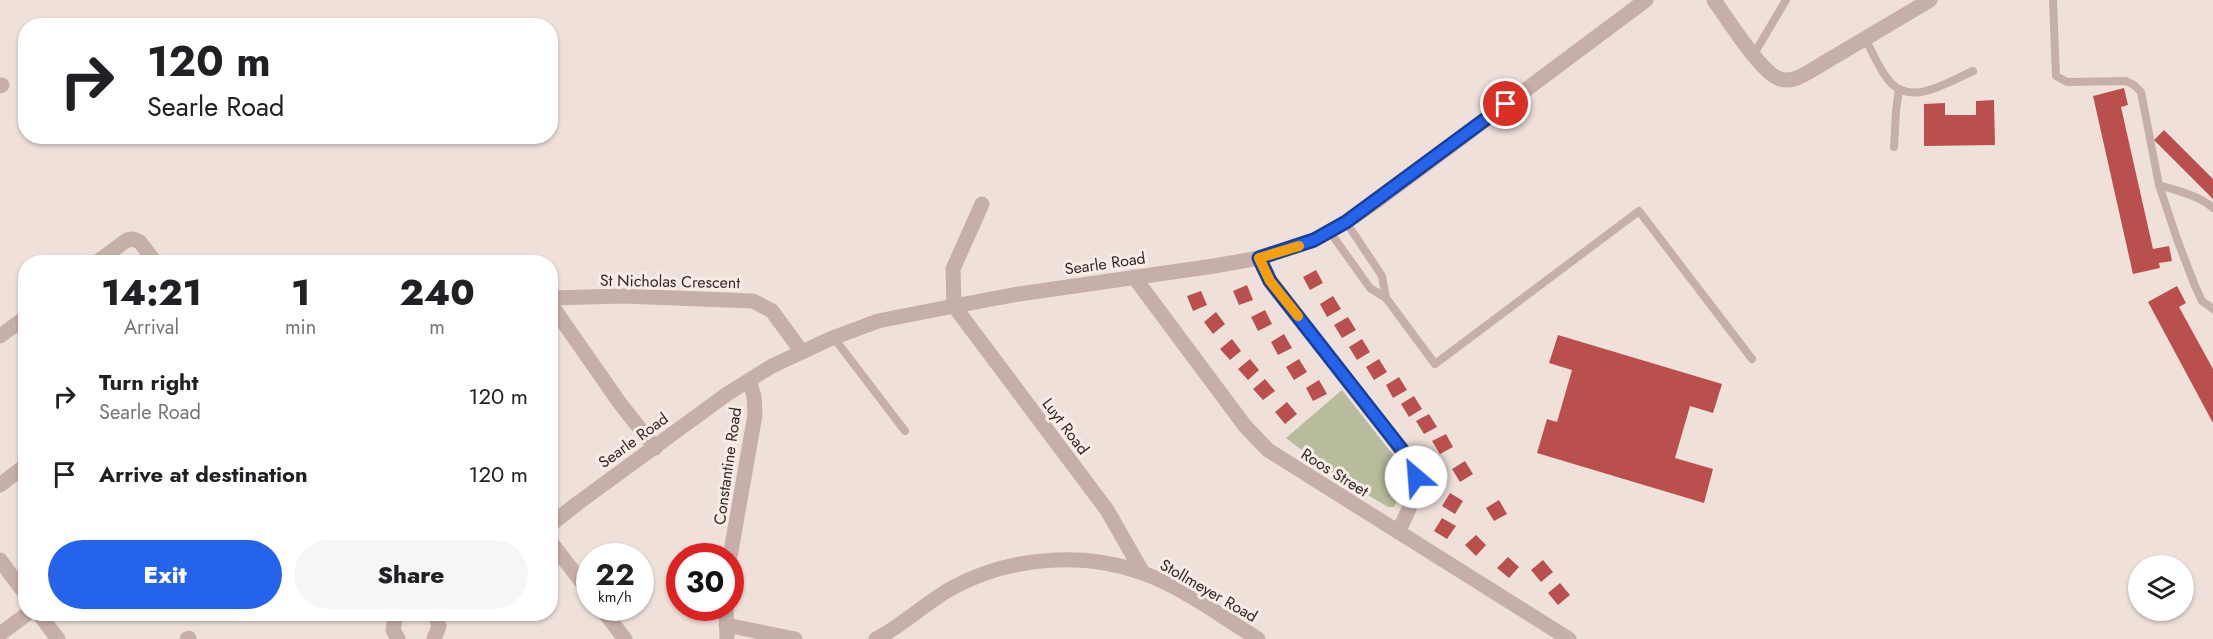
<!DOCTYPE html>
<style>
:root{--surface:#fff;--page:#f6f6f6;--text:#202124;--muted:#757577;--accent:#2563eb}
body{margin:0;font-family:Jost,sans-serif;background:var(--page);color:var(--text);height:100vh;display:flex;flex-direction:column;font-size:22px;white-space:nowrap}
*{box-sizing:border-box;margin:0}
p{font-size:20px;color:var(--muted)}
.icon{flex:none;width:33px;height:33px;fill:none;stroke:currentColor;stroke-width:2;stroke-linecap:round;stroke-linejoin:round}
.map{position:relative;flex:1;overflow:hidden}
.side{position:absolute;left:18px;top:255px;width:540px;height:366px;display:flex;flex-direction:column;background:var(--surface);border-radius:24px;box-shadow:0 2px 4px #0004}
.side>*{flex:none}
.top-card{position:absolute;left:18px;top:18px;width:540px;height:126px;border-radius:24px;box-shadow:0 2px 4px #0004;background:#fff;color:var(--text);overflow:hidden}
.controls{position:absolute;left:2128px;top:555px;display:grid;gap:12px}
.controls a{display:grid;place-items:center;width:66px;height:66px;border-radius:50%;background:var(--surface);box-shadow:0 2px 4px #0004;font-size:30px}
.speed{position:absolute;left:576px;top:543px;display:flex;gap:12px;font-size:30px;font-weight:700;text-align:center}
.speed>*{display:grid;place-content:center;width:78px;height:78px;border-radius:50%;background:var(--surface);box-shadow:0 2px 4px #0004;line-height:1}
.speed small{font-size:15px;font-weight:400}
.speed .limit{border:9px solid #d22;background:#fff;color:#111}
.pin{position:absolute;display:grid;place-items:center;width:51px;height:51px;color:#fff;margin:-26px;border:3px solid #fff;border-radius:50%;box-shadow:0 2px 6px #0007}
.me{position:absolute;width:66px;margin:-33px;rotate:333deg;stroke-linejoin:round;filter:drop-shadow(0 0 4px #0008)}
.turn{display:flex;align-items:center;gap:21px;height:126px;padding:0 30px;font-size:27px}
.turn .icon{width:78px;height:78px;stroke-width:2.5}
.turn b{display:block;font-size:42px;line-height:51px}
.eta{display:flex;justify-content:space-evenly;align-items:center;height:102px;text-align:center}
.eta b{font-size:36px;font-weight:800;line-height:42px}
.action{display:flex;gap:12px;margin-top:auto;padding:12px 30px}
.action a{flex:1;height:69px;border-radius:36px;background:var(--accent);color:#fff;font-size:24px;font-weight:800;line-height:69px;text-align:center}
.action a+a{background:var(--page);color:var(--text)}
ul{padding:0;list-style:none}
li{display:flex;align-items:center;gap:18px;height:78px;padding:0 30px}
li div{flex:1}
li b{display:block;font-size:22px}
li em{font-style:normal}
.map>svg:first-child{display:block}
</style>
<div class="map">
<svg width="2213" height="639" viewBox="0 0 2213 639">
<rect width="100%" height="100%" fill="#efe1da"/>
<path fill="#b8bc9c" d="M1342 390 1405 470 1404 487 1394 507H1388L1336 476 1286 438Z"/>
<g fill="#ba504d">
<path d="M2124 88 2128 105 2121 107 2153 249 2169 246 2172 261 2159 263 2160 268 2133 274 2093 96Z"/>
<path d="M1994 100 1995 145 1924 146V104L1945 103V115H1976V101Z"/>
<path d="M2164 130 2213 179V199L2154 140Z"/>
<path d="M1316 270 1323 283 1310 290 1303 277Z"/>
<path d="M1247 285 1253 300 1239 305 1233 291Z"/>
<path d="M2177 286 2186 303 2179 307 2213 369V423L2148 302Z"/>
<path d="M1201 291 1207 305 1193 311 1187 296Z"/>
<path d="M1333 296 1341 309 1327 317 1320 304Z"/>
<path d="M1265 310 1272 324 1258 331 1251 317Z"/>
<path d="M1216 312 1225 324 1213 334 1204 322Z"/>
<path d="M1348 317 1356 330 1342 338 1334 325Z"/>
<path d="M1284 334 1292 348 1278 355 1271 342Z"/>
<path d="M1558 335 1722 384 1713 413 1690 406 1675 458 1713 469 1704 503 1537 453 1547 419 1557 422 1572 370 1549 363Z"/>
<path d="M1232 339 1241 351 1230 360 1220 349Z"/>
<path d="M1362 339 1370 352 1357 360 1349 347Z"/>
<path d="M1250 359 1259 370 1248 380 1238 369Z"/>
<path d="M1299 359 1307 372 1294 380 1286 367Z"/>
<path d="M1379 359 1387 372 1374 380 1366 367Z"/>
<path d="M1399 377 1407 390 1393 398 1386 385Z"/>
<path d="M1265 379 1275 391 1263 400 1253 389Z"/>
<path d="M1319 380 1327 394 1313 401 1306 388Z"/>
<path d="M1414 396 1422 409 1409 417 1401 404Z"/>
<path d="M1287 402 1297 414 1285 424 1275 412Z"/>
<path d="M1429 414 1437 427 1424 434 1416 421Z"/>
<path d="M1446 434 1453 447 1440 454 1432 441Z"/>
<path d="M1465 461 1473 474 1460 482 1452 469Z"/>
<path d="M1450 493 1463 501 1455 514 1442 506Z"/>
<path d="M1499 500 1507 514 1494 521 1486 508Z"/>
<path d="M1442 518 1456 526 1447 539 1434 531Z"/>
<path d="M1476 535 1486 545 1476 556 1465 545Z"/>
<path d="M1508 557 1519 567 1509 578 1497 568Z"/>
<path d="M1543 560 1553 572 1541 582 1531 570Z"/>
<path d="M1560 583 1570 595 1558 605 1548 593Z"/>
</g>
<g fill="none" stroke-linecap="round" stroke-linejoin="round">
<g stroke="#c6afa8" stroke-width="8">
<path d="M2053 0 2056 76 2067 82 2126 81 2134 85 2141 92 2159 185 2177 239 2195 286 2202 301 2213 309"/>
<path d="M1865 39C1873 52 1880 72 1891 83 1913 106 1950 81 1973 71"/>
<path d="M1754 54 1786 0"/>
<path d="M1894 147 1896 111 1899 89"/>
<path d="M2159 185C2178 191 2198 195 2213 208"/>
<path d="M1346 222 1382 276 1386 298"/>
<path d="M1330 232 1370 288 1386 298 1435 364 1639 211 1752 359"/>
<path d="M834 338 905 431"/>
</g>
<g stroke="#c6afa8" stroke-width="15">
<path d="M1714 0C1727 18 1761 73 1780 79 1790 82 1798 78 1807 73L1930 0"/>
<path d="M0 86 2 85"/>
<path d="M982 204 953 269 954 306 1107 510 1143 573"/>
<path d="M1259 258 1270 281 1411 462C1423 487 1409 509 1398 532"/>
<path d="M97 262 127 240 133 239 140 242 155 262"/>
<path d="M1134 277 1245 426 1268 450 1569 639"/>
<path d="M550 298 622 296 753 301 772 311 802 352"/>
<path d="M550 303 619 402 655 448"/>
<path d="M0 336 26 317"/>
<path d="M0 485 26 465"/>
<path d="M550 525 578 503 727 394 772 366 830 339 878 321 954 306 1019 294 1214 266 1259 258 1314 240 1346 222 1378 200 1646 0"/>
<path d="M550 541 590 593"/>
<path d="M730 557 755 415 754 396 749 381"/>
<path d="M0 560 26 595"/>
<path d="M601 608 625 639"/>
<path d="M726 608 727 639"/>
<path d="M39 614 58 639"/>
<path d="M396 614 393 630 398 639"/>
<path d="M726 625 795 639"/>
<path d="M0 634 27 614"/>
<path d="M187 639 189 638"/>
<path d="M434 639 439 626 435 614"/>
<path d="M876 639C903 625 925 603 952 588 1008 557 1083 551 1143 573 1184 588 1221 616 1258 639"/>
</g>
</g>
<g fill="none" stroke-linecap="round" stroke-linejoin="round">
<g stroke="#184099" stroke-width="15">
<path id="route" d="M1416 477 1414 469 1406 455 1270 281 1259 258 1314 240 1346 222 1506 104"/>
</g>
<use href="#route" stroke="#2563eb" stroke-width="10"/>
<path stroke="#f59e0b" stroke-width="10" d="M1298 316 1270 281 1259 258 1299 246"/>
</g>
<g text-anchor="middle" stroke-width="6" stroke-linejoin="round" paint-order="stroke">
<g font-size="16" fill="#332827" stroke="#f7ece6">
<text transform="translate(1105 263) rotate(-8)" y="6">Searle Road</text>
<text transform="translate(670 281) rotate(1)" y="6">St Nicholas Crescent</text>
<text transform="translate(1066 426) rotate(53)" y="6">Luyt Road</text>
<text transform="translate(633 440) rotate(-36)" y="6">Searle Road</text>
<text transform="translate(727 466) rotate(-82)" y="6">Constantine Road</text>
<text transform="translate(1335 472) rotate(32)" y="6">Roos Street</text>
<text transform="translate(1209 590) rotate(30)" y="6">Stollmeyer Road</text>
</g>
</g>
</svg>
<div class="controls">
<a><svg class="icon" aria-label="layers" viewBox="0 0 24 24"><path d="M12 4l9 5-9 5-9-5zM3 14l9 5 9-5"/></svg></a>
</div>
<div class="speed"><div>22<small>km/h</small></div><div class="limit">30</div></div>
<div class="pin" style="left:1506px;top:104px;background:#d93025"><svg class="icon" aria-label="arrive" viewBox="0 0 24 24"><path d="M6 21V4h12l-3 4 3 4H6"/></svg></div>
<svg class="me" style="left:1416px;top:477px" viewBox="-20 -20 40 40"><circle r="19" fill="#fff"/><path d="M0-13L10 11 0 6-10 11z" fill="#2563eb"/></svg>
<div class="top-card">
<div class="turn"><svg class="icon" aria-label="right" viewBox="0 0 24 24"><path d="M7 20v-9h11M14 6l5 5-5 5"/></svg><div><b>120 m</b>Searle Road</div></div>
</div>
<section class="side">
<div class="eta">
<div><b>14:21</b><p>Arrival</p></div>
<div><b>1</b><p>min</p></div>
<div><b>240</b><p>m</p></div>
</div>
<ul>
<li><svg class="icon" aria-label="right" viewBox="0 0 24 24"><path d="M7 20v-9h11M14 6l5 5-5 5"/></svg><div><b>Turn right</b><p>Searle Road</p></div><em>120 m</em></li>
<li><svg class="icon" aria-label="arrive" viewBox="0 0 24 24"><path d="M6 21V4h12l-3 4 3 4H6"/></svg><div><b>Arrive at destination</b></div><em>120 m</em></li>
</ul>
<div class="action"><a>Exit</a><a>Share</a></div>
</section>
</div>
